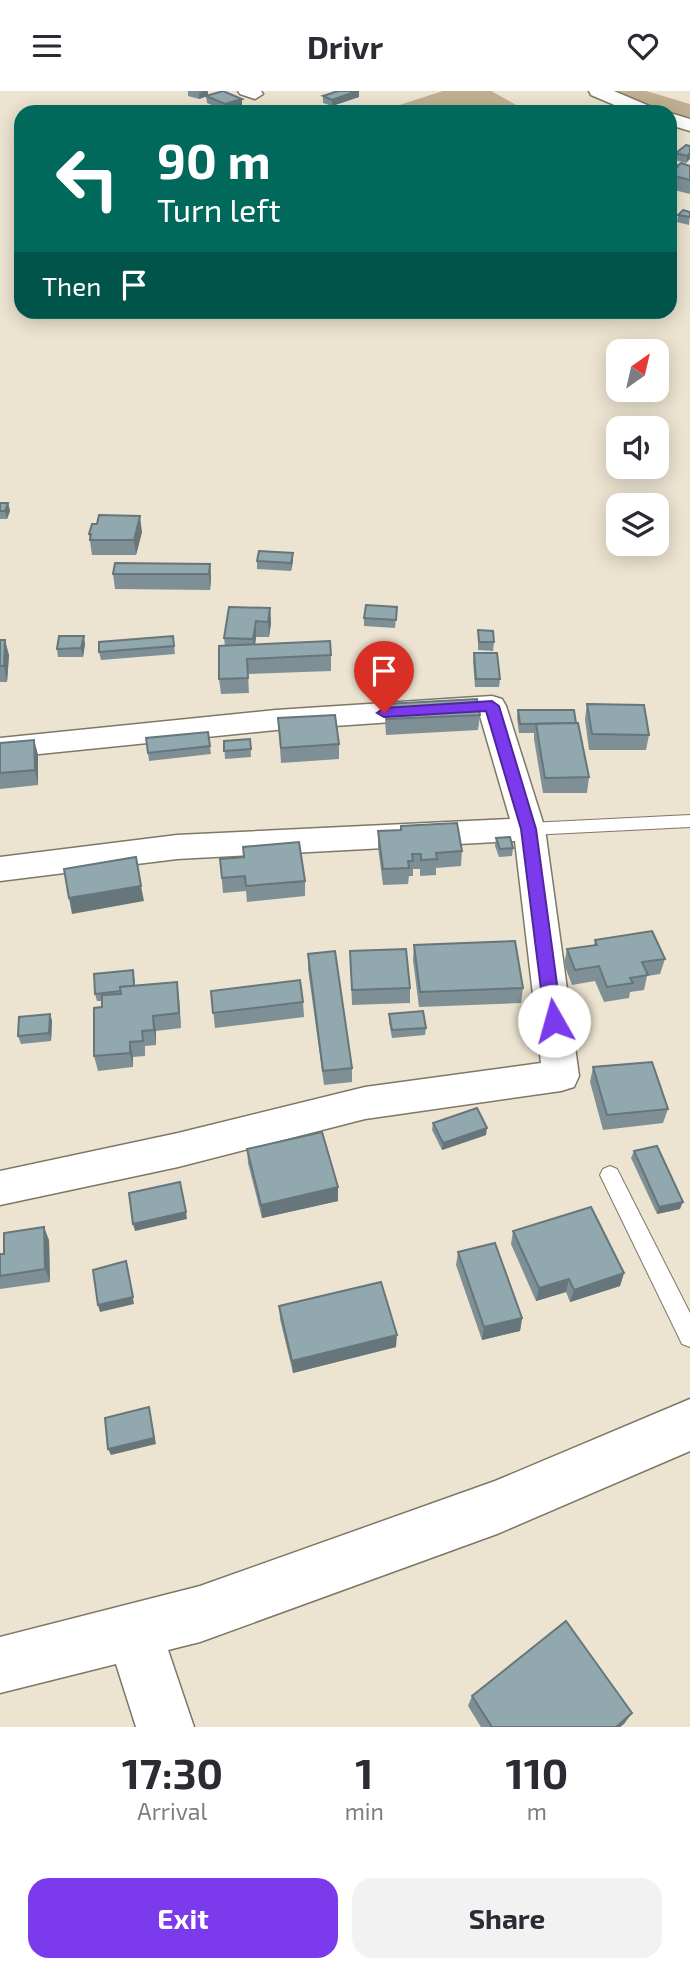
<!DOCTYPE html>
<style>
:root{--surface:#fff;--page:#f2f2f3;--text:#2b2b33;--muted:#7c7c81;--accent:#7c3aed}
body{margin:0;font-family:"Exo 2",sans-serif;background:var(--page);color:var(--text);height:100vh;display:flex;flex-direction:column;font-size:26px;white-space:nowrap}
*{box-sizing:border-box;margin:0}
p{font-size:23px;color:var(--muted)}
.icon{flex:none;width:38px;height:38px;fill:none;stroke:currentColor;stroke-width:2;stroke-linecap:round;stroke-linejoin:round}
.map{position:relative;height:1636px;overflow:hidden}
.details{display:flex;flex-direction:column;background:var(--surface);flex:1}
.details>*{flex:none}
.guide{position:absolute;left:14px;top:14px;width:663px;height:214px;border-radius:21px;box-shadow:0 4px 18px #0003;background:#00695c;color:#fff;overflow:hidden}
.needle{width:46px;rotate:34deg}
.controls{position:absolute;left:606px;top:248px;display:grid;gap:14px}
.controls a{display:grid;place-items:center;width:63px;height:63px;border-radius:14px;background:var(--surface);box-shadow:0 4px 18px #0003;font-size:35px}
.pin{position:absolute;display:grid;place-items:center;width:60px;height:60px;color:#fff;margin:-72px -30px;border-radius:50% 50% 50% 0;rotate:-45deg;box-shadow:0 0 7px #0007}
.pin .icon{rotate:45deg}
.me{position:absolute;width:77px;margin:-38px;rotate:353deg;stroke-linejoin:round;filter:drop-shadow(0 0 5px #0008)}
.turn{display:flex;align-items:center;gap:24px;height:147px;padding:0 28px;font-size:32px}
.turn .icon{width:91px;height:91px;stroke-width:2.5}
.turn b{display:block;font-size:49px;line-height:60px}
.then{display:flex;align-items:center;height:66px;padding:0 28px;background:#0003;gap:14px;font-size:26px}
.eta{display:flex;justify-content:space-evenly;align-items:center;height:119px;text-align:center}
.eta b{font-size:42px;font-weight:700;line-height:49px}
.cta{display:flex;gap:14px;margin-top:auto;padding:14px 28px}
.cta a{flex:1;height:80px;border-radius:21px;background:var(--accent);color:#fff;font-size:28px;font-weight:700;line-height:80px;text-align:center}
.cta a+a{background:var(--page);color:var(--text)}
header{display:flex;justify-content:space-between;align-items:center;height:91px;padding:0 28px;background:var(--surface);font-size:32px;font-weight:700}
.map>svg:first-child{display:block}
</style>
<header><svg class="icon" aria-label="menu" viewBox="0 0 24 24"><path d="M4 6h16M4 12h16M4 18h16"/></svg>Drivr<svg class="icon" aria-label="heart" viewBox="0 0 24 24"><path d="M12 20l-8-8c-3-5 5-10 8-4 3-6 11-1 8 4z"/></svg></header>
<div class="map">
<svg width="690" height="1636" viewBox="0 0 690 1636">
<rect width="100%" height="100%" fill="#ece3d0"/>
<g fill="#bfb091">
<path d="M443 0H491L529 21H388L390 17Z"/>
<path d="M607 0H646L690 13V30L670 26V21H657Z"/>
</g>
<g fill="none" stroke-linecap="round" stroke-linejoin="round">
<g stroke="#7f7766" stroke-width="2">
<g id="lane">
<path d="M690 724V736L529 744 521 738 529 732Z"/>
<path d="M610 1075 617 1078 690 1222V1256L682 1253 600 1084 603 1078Z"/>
</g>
</g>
<g stroke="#7f7766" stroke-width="3">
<g id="street">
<path d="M238 0H261L263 3 255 8 240 3Z"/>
<path d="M492 605 502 608 506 615 545 738 579 985 574 996 561 1000 365 1028 178 1076 0 1114V1080L178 1042 365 996 541 972 515 750 177 768 0 790V766L177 744 510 728 480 625 276 639 0 667V647L276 619Z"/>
</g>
</g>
<g stroke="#7f7766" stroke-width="3">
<g id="secondary">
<path d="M589 0H614L654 17 657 21H631L591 4Z"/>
<path d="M670 22 690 28V40L670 34Z"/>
<path d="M690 1308V1360L497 1443 200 1551 168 1559 194 1636H136L116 1573 0 1602V1546L200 1495 495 1390Z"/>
</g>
</g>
<use href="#lane" fill="#fff" fill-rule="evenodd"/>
<use href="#street" fill="#fff" fill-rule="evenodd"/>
<use href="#secondary" fill="#fff" fill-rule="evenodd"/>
</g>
<g fill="#7e9096">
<path d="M188 0H208V5L242 14 226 20 207 12 206 5 199 8 188 5Z"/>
<path d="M338 0H359V6L332 15 323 12V5Z"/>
<path d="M690 55 686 72 675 69 676 62Z"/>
<path d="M670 74 677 76 690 75V103L670 98Z"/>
<path d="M690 121 689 134 677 131 678 124Z"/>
<path d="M0 412H8L10 420 7 428H0Z"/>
<path d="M142 441 136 464H92L89 443Z"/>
<path d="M293 462V470L291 480 257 478V470Z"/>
<path d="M210 473 211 488 210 499 115 498 113 483Z"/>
<path d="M397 516 395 537 364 535V527Z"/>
<path d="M270 517 271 532 269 546H256L255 553 331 564V580L248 583 249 602 221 603 219 588 225 555 224 547Z"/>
<path d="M478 539 494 551 493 560 478 559Z"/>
<path d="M173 545 175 563 101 569 99 561Z"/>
<path d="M0 549 9 564 7 591H0Z"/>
<path d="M85 553 83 566H58L57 558Z"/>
<path d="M474 562 500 588 499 596H475L473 570Z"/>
<path d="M385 613 480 624 478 639 386 644 385 628Z"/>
<path d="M587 613 649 644 646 659H589L585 628Z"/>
<path d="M518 619 576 632 589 686 587 702H543L534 648V642H519L517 627Z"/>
<path d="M278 627 339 653V668L281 672Z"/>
<path d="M208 641 211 663 149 670 146 647Z"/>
<path d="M250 648 251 666 225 668 224 650Z"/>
<path d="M34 649 38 664V694L0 698V652Z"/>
<path d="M401 735 462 760 461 775 436 777V784L420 785V778H413V785H409L408 793 383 794 378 756V740L401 739Z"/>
<path d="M496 747 513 757 512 765 499 766 495 755Z"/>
<path d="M243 756 305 790V805L247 811 246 800 223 802 220 768 244 766Z"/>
<path d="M595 849 665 868 660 883 647 885 644 899 630 901 629 907 604 911 595 890 572 894 564 873 567 858 594 854Z"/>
<path d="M414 854 523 897 521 912 419 916 413 869Z"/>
<path d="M350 860 410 897V912L352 914Z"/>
<path d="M308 863 352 977V991L324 994 308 878Z"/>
<path d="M135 887V895L177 891 181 937 156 940V954L145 955V965L133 966V976L98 980 94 965 102 916V910H97L95 903Z"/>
<path d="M211 900 303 911 304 926 215 937Z"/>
<path d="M50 923 52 930 51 950 21 953 18 945Z"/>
<path d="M389 923 426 937 425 944 392 947 389 931Z"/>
<path d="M593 976 668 1018 663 1032 603 1039 590 991Z"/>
<path d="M433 1032 486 1044 442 1059 432 1039Z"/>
<path d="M247 1058 338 1110 262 1127 248 1072Z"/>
<path d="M634 1060 680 1118 657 1123 631 1067Z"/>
<path d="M513 1140 624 1182 620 1195 570 1211 566 1201 536 1210 511 1153Z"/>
<path d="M49 1149 50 1191 0 1198V1163Z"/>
<path d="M458 1161 522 1227 520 1240 482 1249 456 1174Z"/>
<path d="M279 1215 396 1256 293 1282 280 1228Z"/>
<path d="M472 1605 632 1622 620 1636H481L468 1615Z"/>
</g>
<g fill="#66767a">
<path d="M203 0H208V5L199 8V2Z"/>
<path d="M357 0H359V6L332 15V9Z"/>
<path d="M242 8V14L226 20 225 13Z"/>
<path d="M690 62V68L686 72 687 65Z"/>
<path d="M8 412 10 420 7 428 5 420Z"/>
<path d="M140 425 142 441 136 464 134 449Z"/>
<path d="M293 462V470L291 480V472Z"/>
<path d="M210 473 211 488 210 499 209 483Z"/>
<path d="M270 517 271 532 269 546 268 531Z"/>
<path d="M256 530V546L254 563 253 548Z"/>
<path d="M84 545 85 553 83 566 81 557Z"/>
<path d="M5 549 9 564 7 591 4 575Z"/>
<path d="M34 649 38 664V694L35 679Z"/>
<path d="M141 795 144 810 72 823 69 807Z"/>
<path d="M177 891 179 906 181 937 179 922Z"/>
<path d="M50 923 52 930 51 950 49 942Z"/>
<path d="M153 925 156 940V954L154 939Z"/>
<path d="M130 951 133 966V976L130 962Z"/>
<path d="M487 1037 486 1044 442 1059 443 1052Z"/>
<path d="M338 1096V1110L262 1127 261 1114Z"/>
<path d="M683 1111 680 1118 657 1123 659 1116Z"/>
<path d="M186 1121 187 1128 135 1140 133 1133Z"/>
<path d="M44 1136 49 1149 50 1191 45 1178Z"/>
<path d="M128 1177 134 1213 100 1221 98 1214Z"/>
<path d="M624 1182 620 1195 570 1211 574 1199Z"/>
<path d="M569 1188 566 1201 536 1210 539 1197Z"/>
<path d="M522 1227 520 1240 482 1249 484 1236Z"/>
<path d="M397 1244 396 1256 293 1282 292 1270Z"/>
<path d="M149 1316 156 1353 111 1364 108 1358Z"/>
<path d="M632 1622 624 1633 620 1636H616Z"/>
</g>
<g fill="#92a8af" stroke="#66767a" stroke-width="2">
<path d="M223 0 242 8 225 13 206 5Z"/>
<path d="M338 0H357L332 9 323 5Z"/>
<path d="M259 17 267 21H244Z"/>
<path d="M686 54 690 55V62L687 65 676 62Z"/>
<path d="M681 72 690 75V89L670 84V80Z"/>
<path d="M670 74 677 76 670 80Z"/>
<path d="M683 119 690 121V126L678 124Z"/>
<path d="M0 412H8L5 420H0Z"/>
<path d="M99 424 140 425 134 449H90L91 443H89L92 433H97Z"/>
<path d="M259 460 293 462 291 472 257 470Z"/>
<path d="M115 472 210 473 209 483H113Z"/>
<path d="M366 514 397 516 396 529 364 527Z"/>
<path d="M229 516 270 517 268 531 256 530 253 548 224 547Z"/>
<path d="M478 539 493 540 494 551H479Z"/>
<path d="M59 545H84L81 557 57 558Z"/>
<path d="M173 545 174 555 99 561V551Z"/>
<path d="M0 549H5L4 575H0Z"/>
<path d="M330 550 331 564 247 568 248 587 219 588V555Z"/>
<path d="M474 562H497L500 588H476Z"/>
<path d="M477 608 480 624 387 628 385 613Z"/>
<path d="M587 613 644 614 649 644 592 643Z"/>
<path d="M518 619H574L576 632 520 633Z"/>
<path d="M335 624 339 653 281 657 278 627Z"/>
<path d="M578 632 589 686 545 687 536 633Z"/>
<path d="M208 641 210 655 148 662 146 647Z"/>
<path d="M250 648 251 658 224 660V650Z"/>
<path d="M34 649 35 679 0 682V652Z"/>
<path d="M457 732 462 760 436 762 437 768 421 769V763H412L413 770H408L409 777 383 778 378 740 401 739V735Z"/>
<path d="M510 746 513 757 500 758 496 747Z"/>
<path d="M299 751 305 790 246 795 245 785 222 787 220 768 244 766 243 756Z"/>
<path d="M136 766 141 795 69 807 64 778Z"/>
<path d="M652 840 665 868 642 871 648 884 630 887 633 892 607 896 599 875 575 879 567 858 597 854 595 849Z"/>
<path d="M515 850 523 897 420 901 414 854Z"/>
<path d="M406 858 410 897 352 899 350 860Z"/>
<path d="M335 860 352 977 323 980 308 863Z"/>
<path d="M133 879 134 895 120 896 121 900 95 903 94 883Z"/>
<path d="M300 889 303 911 213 922 211 900Z"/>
<path d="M177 891 179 922 153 925 154 939 142 940 143 950 130 951V962L94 965V917L102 916V904L121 903 120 896Z"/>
<path d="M423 920 426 937 392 939 389 923Z"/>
<path d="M50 923 49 942 18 945 19 926Z"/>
<path d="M652 971 668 1018 607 1024 593 976Z"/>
<path d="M477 1017 487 1037 443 1052 433 1032Z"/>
<path d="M322 1041 338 1096 261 1114 247 1058Z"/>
<path d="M657 1055 683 1111 659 1116 634 1060Z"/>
<path d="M180 1091 186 1121 133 1133 129 1102Z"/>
<path d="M591 1116 624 1182 574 1199 569 1188 539 1197 513 1140Z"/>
<path d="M44 1136 45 1178 0 1185V1163H4V1142Z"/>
<path d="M495 1152 522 1227 484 1236 458 1161Z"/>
<path d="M126 1170 133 1206 98 1214 93 1179Z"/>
<path d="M381 1191 397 1244 292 1270 279 1215Z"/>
<path d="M149 1316 154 1347 108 1358 105 1327Z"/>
<path d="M566 1530 632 1622 616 1636H492L472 1605Z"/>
</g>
<path fill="#7c3aed" stroke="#51269a" stroke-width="2" d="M492 610 499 615 536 738 562 930 560 935H548L545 930 521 738 486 620 384 626 377 622 384 617Z"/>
</svg>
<div class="controls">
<a><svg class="needle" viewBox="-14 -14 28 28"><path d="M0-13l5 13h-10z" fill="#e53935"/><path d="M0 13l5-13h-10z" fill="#7c7c81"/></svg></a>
<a><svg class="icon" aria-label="sound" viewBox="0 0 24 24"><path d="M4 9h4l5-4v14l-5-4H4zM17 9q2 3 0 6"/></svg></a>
<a><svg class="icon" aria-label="layers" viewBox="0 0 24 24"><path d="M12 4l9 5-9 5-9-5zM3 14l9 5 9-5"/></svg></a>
</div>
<div class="pin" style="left:384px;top:622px;background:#d93025"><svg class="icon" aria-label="arrive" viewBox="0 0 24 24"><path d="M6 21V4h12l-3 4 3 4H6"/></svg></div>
<svg class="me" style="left:554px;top:930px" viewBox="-20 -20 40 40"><circle r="19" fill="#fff"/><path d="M0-13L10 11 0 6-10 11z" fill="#7c3aed"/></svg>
<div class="guide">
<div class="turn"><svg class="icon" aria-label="left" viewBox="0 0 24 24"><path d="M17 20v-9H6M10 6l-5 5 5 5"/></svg><div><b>90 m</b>Turn left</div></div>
<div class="then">Then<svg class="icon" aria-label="arrive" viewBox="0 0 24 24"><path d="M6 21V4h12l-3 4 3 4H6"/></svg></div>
</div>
</div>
<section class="details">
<div class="eta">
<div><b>17:30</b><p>Arrival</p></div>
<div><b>1</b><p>min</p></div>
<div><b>110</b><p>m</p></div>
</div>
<div class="cta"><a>Exit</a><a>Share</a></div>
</section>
